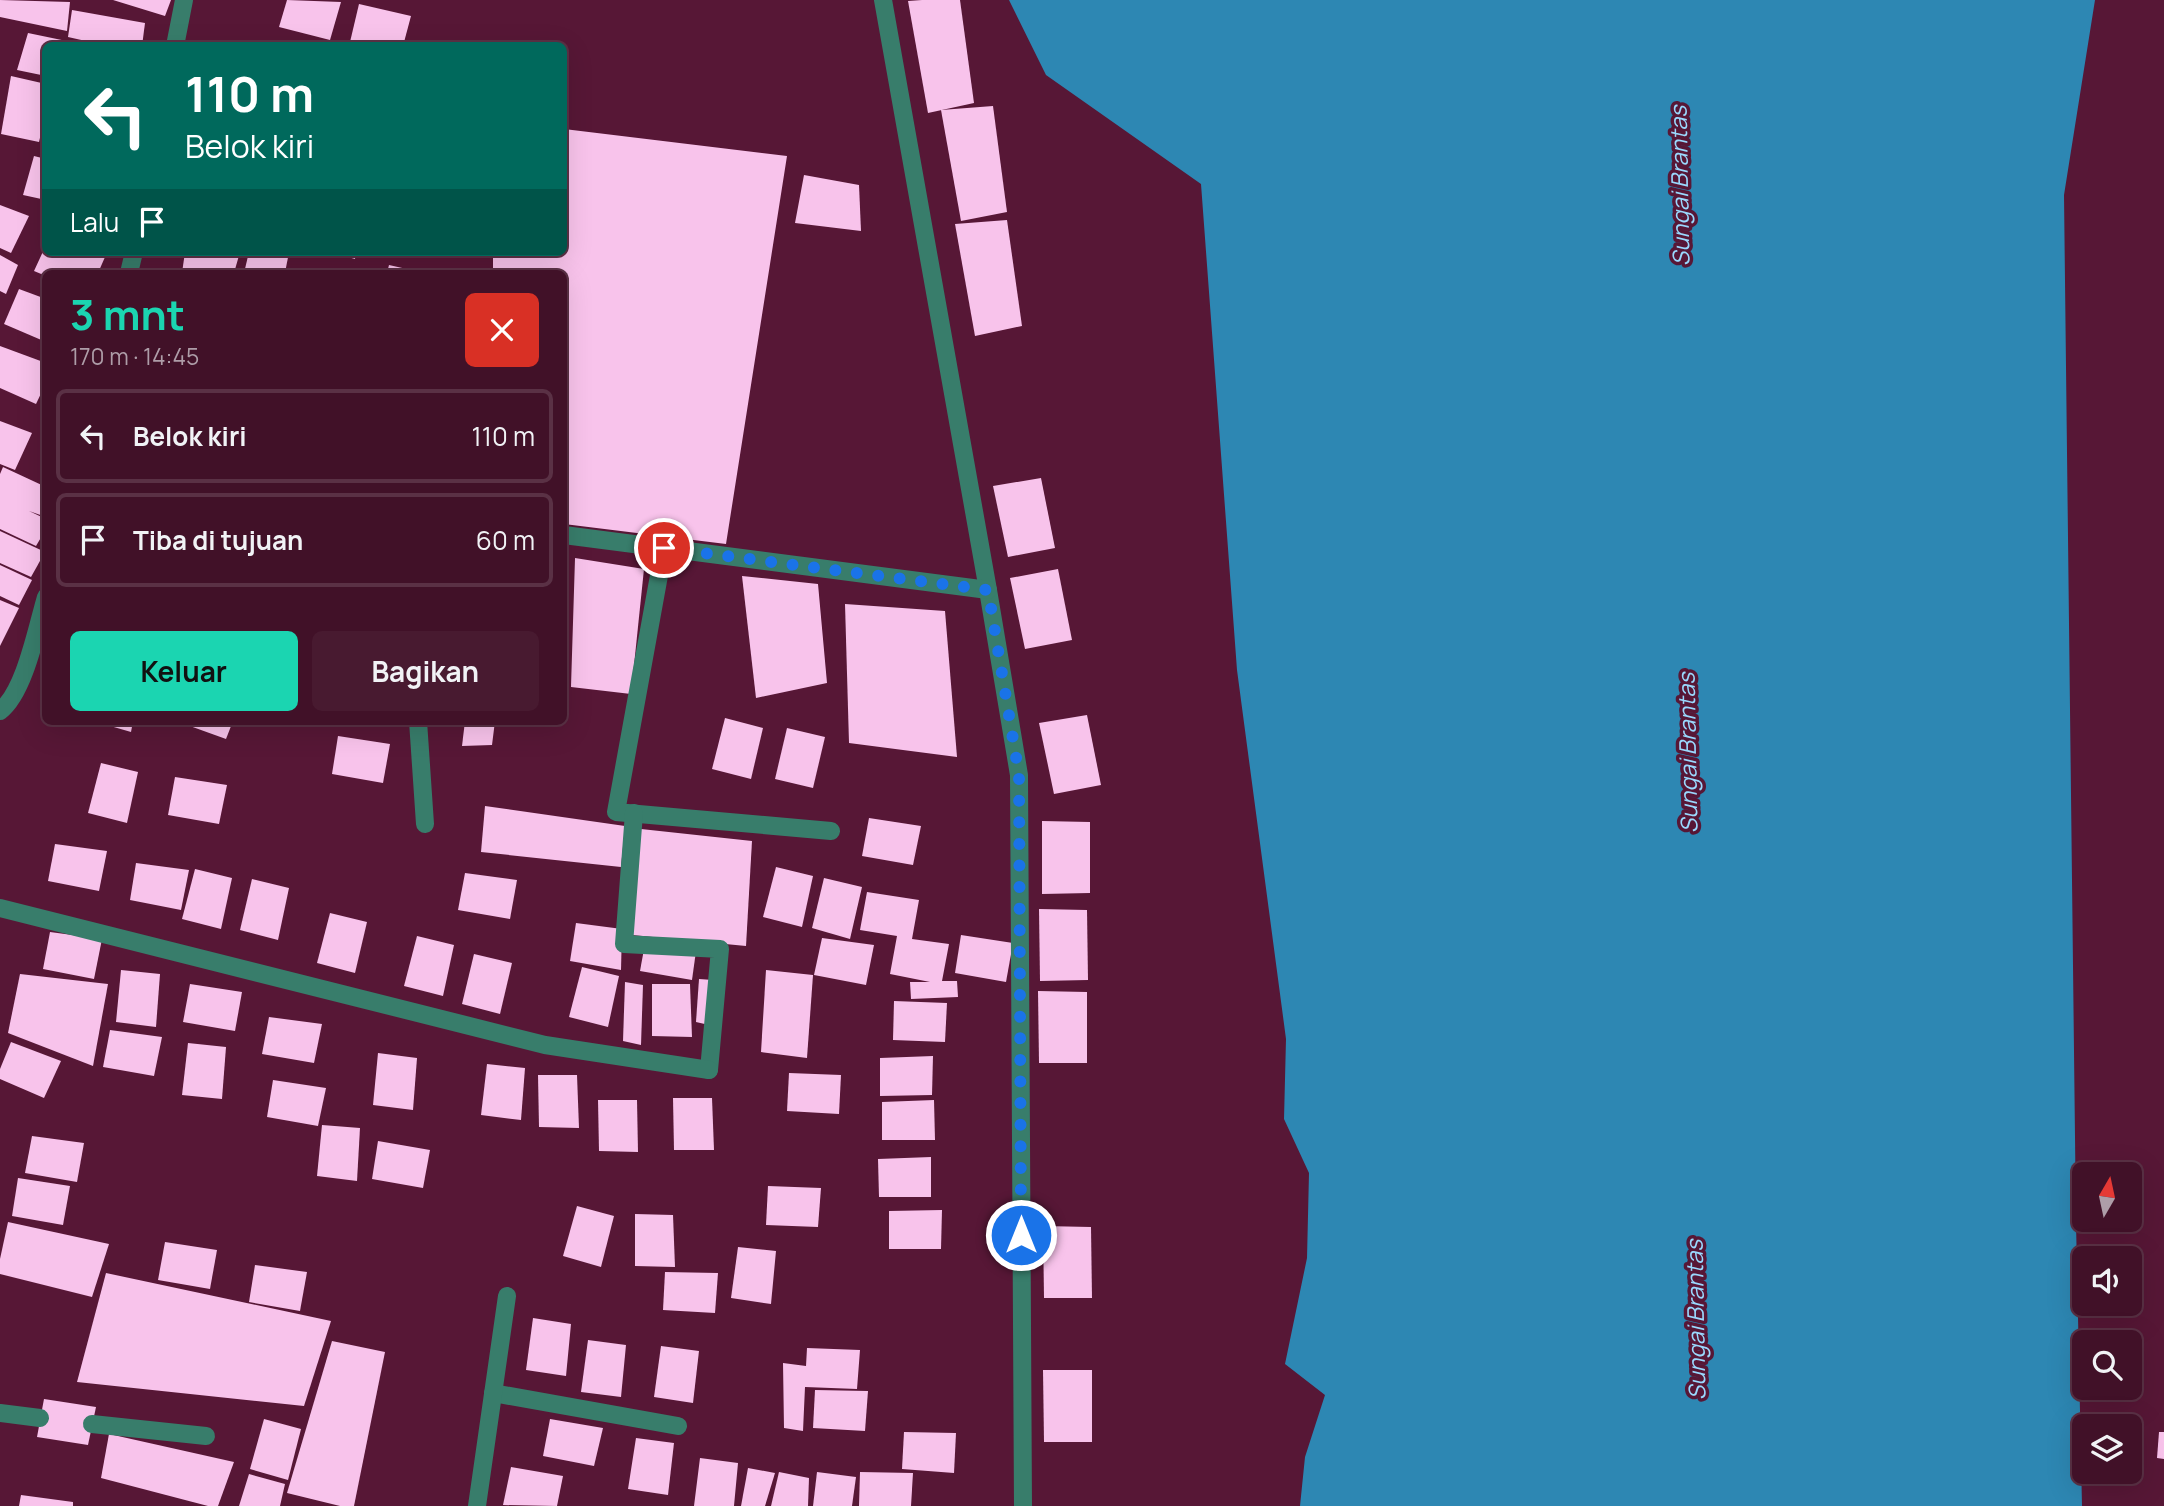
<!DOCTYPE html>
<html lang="id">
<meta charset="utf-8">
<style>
:root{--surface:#411128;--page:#481a30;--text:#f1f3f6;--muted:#ae9da8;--line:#5a3145;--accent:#1bd5b1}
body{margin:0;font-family:Manrope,sans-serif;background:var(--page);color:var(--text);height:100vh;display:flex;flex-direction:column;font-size:26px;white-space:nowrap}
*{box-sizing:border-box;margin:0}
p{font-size:23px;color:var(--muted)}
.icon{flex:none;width:38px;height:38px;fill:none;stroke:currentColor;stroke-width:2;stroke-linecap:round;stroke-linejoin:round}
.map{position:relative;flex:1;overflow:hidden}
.side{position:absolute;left:42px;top:270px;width:525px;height:455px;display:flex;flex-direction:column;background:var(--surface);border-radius:10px;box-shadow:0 7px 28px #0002,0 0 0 2px var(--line)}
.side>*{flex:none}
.guide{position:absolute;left:42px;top:42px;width:525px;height:214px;border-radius:10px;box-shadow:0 7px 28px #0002,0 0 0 2px var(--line);background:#00695c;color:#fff;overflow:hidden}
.needle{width:46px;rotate:9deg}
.buttons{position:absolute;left:2072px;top:1162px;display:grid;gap:14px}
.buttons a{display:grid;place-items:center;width:70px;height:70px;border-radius:10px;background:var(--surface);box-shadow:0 7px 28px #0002,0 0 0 2px var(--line);font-size:35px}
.pin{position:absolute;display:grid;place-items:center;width:60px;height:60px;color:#fff;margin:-30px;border:4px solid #fff;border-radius:50%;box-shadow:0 2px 7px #0007}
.me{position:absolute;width:77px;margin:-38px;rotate:0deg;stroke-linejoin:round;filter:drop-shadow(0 0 5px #0008)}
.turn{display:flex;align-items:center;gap:24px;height:147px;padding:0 28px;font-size:32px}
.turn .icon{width:91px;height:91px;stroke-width:2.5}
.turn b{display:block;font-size:49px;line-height:60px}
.then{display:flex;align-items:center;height:66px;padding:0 28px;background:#0003;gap:14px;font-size:26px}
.round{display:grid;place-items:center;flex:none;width:74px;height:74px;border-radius:10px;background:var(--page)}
.head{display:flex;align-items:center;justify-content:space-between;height:119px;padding:0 28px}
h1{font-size:42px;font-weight:700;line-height:52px;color:var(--accent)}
.button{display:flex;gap:14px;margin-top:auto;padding:14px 28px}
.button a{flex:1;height:80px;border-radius:10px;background:var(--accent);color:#111;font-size:28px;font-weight:700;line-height:80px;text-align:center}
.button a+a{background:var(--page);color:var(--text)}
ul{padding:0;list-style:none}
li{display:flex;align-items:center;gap:21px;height:94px;margin:0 14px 10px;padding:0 14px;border:4px solid var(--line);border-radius:10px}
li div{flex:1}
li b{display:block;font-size:26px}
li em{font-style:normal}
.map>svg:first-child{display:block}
</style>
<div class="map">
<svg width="2164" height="1506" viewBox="0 0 2164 1506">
<rect width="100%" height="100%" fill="#571736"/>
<path fill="#2d87b3" d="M1009 0H2095L2064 195 2076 1222 2082 1506H1300L1305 1457 1325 1395 1285 1364 1307 1258 1309 1173 1284 1119 1286 1039 1237 670 1201 184 1046 75Z"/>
<g fill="#f8c3eb">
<path d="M0 0 70 2 67 31 0 17Z"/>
<path d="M113 0H171L165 16Z"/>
<path d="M287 0 341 2 330 40 279 27Z"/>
<path d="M922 0H960L974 103 928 113 908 1Z"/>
<path d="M359 4 411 16 403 46H365L350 42Z"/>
<path d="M72 10 145 23 142 46H108L68 37Z"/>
<path d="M28 33 81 44V46H46V76L17 70Z"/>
<path d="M11 76 46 84V112L39 142 1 134Z"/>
<path d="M993 106 1007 212 961 221 941 110Z"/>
<path d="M564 129 787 156 726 544 564 524V273H493V252H564Z"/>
<path d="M34 156 46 159V200L23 195Z"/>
<path d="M804 175 859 185 861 231 795 223Z"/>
<path d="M0 205 29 216 11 253 0 248Z"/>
<path d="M1007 220 1022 326 975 336 955 224Z"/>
<path d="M46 245V252H92L105 257 98 273H46V276L34 271Z"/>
<path d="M185 252H240L234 273H182Z"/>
<path d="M249 252H289L285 273H244Z"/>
<path d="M331 252H356L355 259Z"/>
<path d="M0 255 18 265 6 294 0 291Z"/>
<path d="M389 265 420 272V273H387Z"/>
<path d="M19 289 46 299V342L4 324Z"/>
<path d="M0 346 46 363V383L36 404 0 388Z"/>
<path d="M0 421 32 433 15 470 0 464Z"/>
<path d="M3 467 46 487V517L29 511 46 519V529L36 546 0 529V474Z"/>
<path d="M1041 478 1055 548 1008 557 993 486Z"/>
<path d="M0 531 45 552 31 577 0 563Z"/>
<path d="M575 558 644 569 631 694 571 687Z"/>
<path d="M0 565 32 580 19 605 0 596Z"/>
<path d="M1058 569 1072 640 1025 649 1010 578Z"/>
<path d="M742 576 818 584 827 683 756 698Z"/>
<path d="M0 600 19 608 0 646Z"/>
<path d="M845 604 945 611 957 757 849 743Z"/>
<path d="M1087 715 1101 785 1054 794 1039 723Z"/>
<path d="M725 718 763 728 751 779 712 769Z"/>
<path d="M93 721H133L131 732Z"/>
<path d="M176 721H233L226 739Z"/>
<path d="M465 721H495L492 745 462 746Z"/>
<path d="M787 728 825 737 813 788 775 779Z"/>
<path d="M338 736 390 744 383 783 332 774Z"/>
<path d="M101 763 138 772 127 823 88 813Z"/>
<path d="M175 777 227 785 219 824 168 815Z"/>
<path d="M485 806 625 826 621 867 481 852Z"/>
<path d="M869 818 921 826 913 865 862 856Z"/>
<path d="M1042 821 1090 822V893L1042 894Z"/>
<path d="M641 829 752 841 746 946 632 935Z"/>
<path d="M55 844 107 851 99 891 48 881Z"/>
<path d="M136 863 189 870 181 910 130 900Z"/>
<path d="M776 867 813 876 802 927 763 917Z"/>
<path d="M195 869 232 878 221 929 182 919Z"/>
<path d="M465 873 517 880 510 919 458 910Z"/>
<path d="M824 878 862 887 850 939 812 928Z"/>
<path d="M252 879 289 888 278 940 240 930Z"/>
<path d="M867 892 919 900 912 939 949 944 942 981H957L958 997 911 999 910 982H930L890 974 897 936 860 930Z"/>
<path d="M1039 909 1087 910 1088 980 1040 981Z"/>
<path d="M330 913 367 922 355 973 317 963Z"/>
<path d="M576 923 622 929 621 970 570 961Z"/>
<path d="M50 932 102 939 94 979 43 969Z"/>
<path d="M961 935 1013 943 1006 982 955 973Z"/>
<path d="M417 936 454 945 443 996 404 986Z"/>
<path d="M822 938 874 945 866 985 814 975Z"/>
<path d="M644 949 696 951 692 980 640 971Z"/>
<path d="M474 954 512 963 500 1014 462 1004Z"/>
<path d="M582 967 619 976 608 1027 569 1017Z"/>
<path d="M121 970 160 974 156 1027 116 1022Z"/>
<path d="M766 970 813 975 807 1058 761 1052Z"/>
<path d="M20 974 108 984 93 1066 8 1033Z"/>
<path d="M699 979 713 980 709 1025 696 1022Z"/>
<path d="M625 982 643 985 641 1045 623 1041Z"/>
<path d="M190 984 242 992 235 1031 183 1022Z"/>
<path d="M652 984H690L692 1037 652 1036Z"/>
<path d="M1038 991 1087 992V1063H1039Z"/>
<path d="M894 1001 947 1003 945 1042 893 1040Z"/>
<path d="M269 1017 322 1024 314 1063 262 1054Z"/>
<path d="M110 1030 162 1037 154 1076 103 1067Z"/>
<path d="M11 1042 61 1061 44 1098 0 1079V1069Z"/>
<path d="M188 1043 226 1047 222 1099 182 1095Z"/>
<path d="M378 1053 417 1058 413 1110 373 1105Z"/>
<path d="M933 1056 932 1095 880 1096V1058Z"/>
<path d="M487 1064 525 1068 521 1120 481 1115Z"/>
<path d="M789 1073 841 1075 839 1114 787 1111Z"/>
<path d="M538 1075H577L579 1128 539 1127Z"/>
<path d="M273 1080 326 1088 318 1126 267 1117Z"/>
<path d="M673 1098H712L714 1150H674Z"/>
<path d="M598 1100H637L638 1152 599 1151Z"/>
<path d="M934 1100 935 1140H882V1102Z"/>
<path d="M322 1125 360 1128 357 1181 317 1176Z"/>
<path d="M32 1136 84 1143 77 1182 25 1173Z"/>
<path d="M378 1141 430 1150 423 1188 372 1179Z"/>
<path d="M931 1157V1197H879L878 1159Z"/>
<path d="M18 1178 70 1186 63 1225 12 1216Z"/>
<path d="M768 1186 821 1188 818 1227 766 1225Z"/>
<path d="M577 1206 614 1216 601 1267 563 1256Z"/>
<path d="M942 1210 941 1249H889V1211Z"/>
<path d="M635 1214 673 1215 675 1267 635 1266Z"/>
<path d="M8 1222 109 1244 92 1297 0 1274V1259Z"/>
<path d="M1043 1226 1091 1227 1092 1298H1044Z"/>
<path d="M165 1242 217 1250 210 1289 158 1280Z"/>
<path d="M738 1247 776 1251 771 1304 731 1298Z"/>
<path d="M255 1265 307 1272 300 1311 249 1302Z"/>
<path d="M665 1272 718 1273 715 1313 663 1310Z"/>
<path d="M106 1273 331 1321 304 1406 77 1382Z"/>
<path d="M533 1318 571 1324 566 1376 526 1370Z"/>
<path d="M588 1340 626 1345 621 1397 581 1392Z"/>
<path d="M332 1341 385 1352 354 1506H340L287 1493Z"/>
<path d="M661 1346 699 1351 693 1403 654 1397Z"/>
<path d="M807 1348 860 1350 857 1389 805 1387 803 1431 784 1428 783 1363 806 1366Z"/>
<path d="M1043 1370H1092V1442H1044Z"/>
<path d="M815 1390 868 1391 865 1431 813 1428Z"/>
<path d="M44 1399 96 1407 88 1445 37 1437Z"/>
<path d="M264 1419 301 1429 288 1480 250 1469Z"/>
<path d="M550 1419 603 1428 594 1466 543 1456Z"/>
<path d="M904 1432 956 1433 954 1473 902 1469Z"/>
<path d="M2159 1432H2164V1459L2157 1458Z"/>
<path d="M109 1434 234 1462 218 1506H208L101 1478Z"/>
<path d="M636 1438 674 1443 668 1495 628 1489Z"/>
<path d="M700 1458 738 1463 734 1506H694Z"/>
<path d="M511 1467 563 1476 557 1506 503 1505Z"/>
<path d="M748 1468 775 1473 765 1506H741Z"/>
<path d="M779 1472 809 1478 808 1506H771Z"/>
<path d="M817 1472 856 1477 852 1506H813Z"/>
<path d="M860 1472 913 1473 911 1506H859Z"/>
<path d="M249 1474 285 1484 280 1506H239Z"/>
<path d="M21 1495 73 1502V1506H19Z"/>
</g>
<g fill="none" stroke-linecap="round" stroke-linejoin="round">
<g stroke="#387d6b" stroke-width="18">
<path d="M664 548 616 812 831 831"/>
<path d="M634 813 624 944 720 949 709 1070"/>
<path d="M0 1413 40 1418"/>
<path d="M92 1424 206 1436"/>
</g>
<g stroke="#387d6b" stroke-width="18">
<path d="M883 0 988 590 1019 775 1023 1506"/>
<path d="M175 46 184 0"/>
<path d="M129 273 134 252"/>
<path d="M564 535 988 590"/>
<path d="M0 711C25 692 37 627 46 597"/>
<path d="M418 721 425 824"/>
<path d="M0 908 545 1045 709 1070"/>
<path d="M493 1393 678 1426"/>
<path d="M477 1506 507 1296"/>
</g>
</g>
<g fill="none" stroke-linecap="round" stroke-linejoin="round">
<path stroke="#1a73e8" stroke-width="12" stroke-dasharray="0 21.6" d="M664 548 988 590 1019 775 1021 1235"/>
</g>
<g text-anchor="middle" stroke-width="7" stroke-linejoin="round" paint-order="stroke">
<g font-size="23" font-style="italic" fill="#9ad9fe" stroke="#571736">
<text transform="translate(1680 186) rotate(-91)" y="8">Sungai Brantas</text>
<text transform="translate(1688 753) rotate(-91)" y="8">Sungai Brantas</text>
<text transform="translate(1696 1320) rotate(-91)" y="8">Sungai Brantas</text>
</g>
</g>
</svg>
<div class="buttons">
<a><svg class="needle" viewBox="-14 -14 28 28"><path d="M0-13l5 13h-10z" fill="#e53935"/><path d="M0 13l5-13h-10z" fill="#ae9da8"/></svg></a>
<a><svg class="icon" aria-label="sound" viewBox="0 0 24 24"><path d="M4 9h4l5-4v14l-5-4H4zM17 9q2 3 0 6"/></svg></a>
<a><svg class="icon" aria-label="search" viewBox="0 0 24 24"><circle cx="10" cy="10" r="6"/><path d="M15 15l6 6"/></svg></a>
<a><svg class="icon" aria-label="layers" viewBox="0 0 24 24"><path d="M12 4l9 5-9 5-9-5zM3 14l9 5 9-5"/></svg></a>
</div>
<div class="pin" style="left:664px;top:548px;background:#d93025"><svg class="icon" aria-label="arrive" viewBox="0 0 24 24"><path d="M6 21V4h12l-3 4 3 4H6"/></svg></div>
<svg class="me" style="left:1021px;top:1235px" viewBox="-20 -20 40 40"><circle r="17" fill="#1a73e8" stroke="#fff" stroke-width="3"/><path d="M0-11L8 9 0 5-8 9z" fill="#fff"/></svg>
<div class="guide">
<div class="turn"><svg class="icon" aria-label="left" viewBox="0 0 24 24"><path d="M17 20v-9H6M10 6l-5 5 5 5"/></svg><div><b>110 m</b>Belok kiri</div></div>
<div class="then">Lalu<svg class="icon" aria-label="arrive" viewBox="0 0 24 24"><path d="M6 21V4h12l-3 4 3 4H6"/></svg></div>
</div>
<section class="side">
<div class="head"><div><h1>3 mnt</h1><p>170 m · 14:45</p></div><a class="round" style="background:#d93025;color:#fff"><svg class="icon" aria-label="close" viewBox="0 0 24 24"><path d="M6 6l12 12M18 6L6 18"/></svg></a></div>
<ul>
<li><svg class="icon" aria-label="left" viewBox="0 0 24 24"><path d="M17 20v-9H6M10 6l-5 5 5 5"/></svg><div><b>Belok kiri</b></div><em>110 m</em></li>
<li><svg class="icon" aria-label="arrive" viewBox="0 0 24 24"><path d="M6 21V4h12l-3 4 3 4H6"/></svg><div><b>Tiba di tujuan</b></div><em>60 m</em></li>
</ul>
<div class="button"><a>Keluar</a><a>Bagikan</a></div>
</section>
</div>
